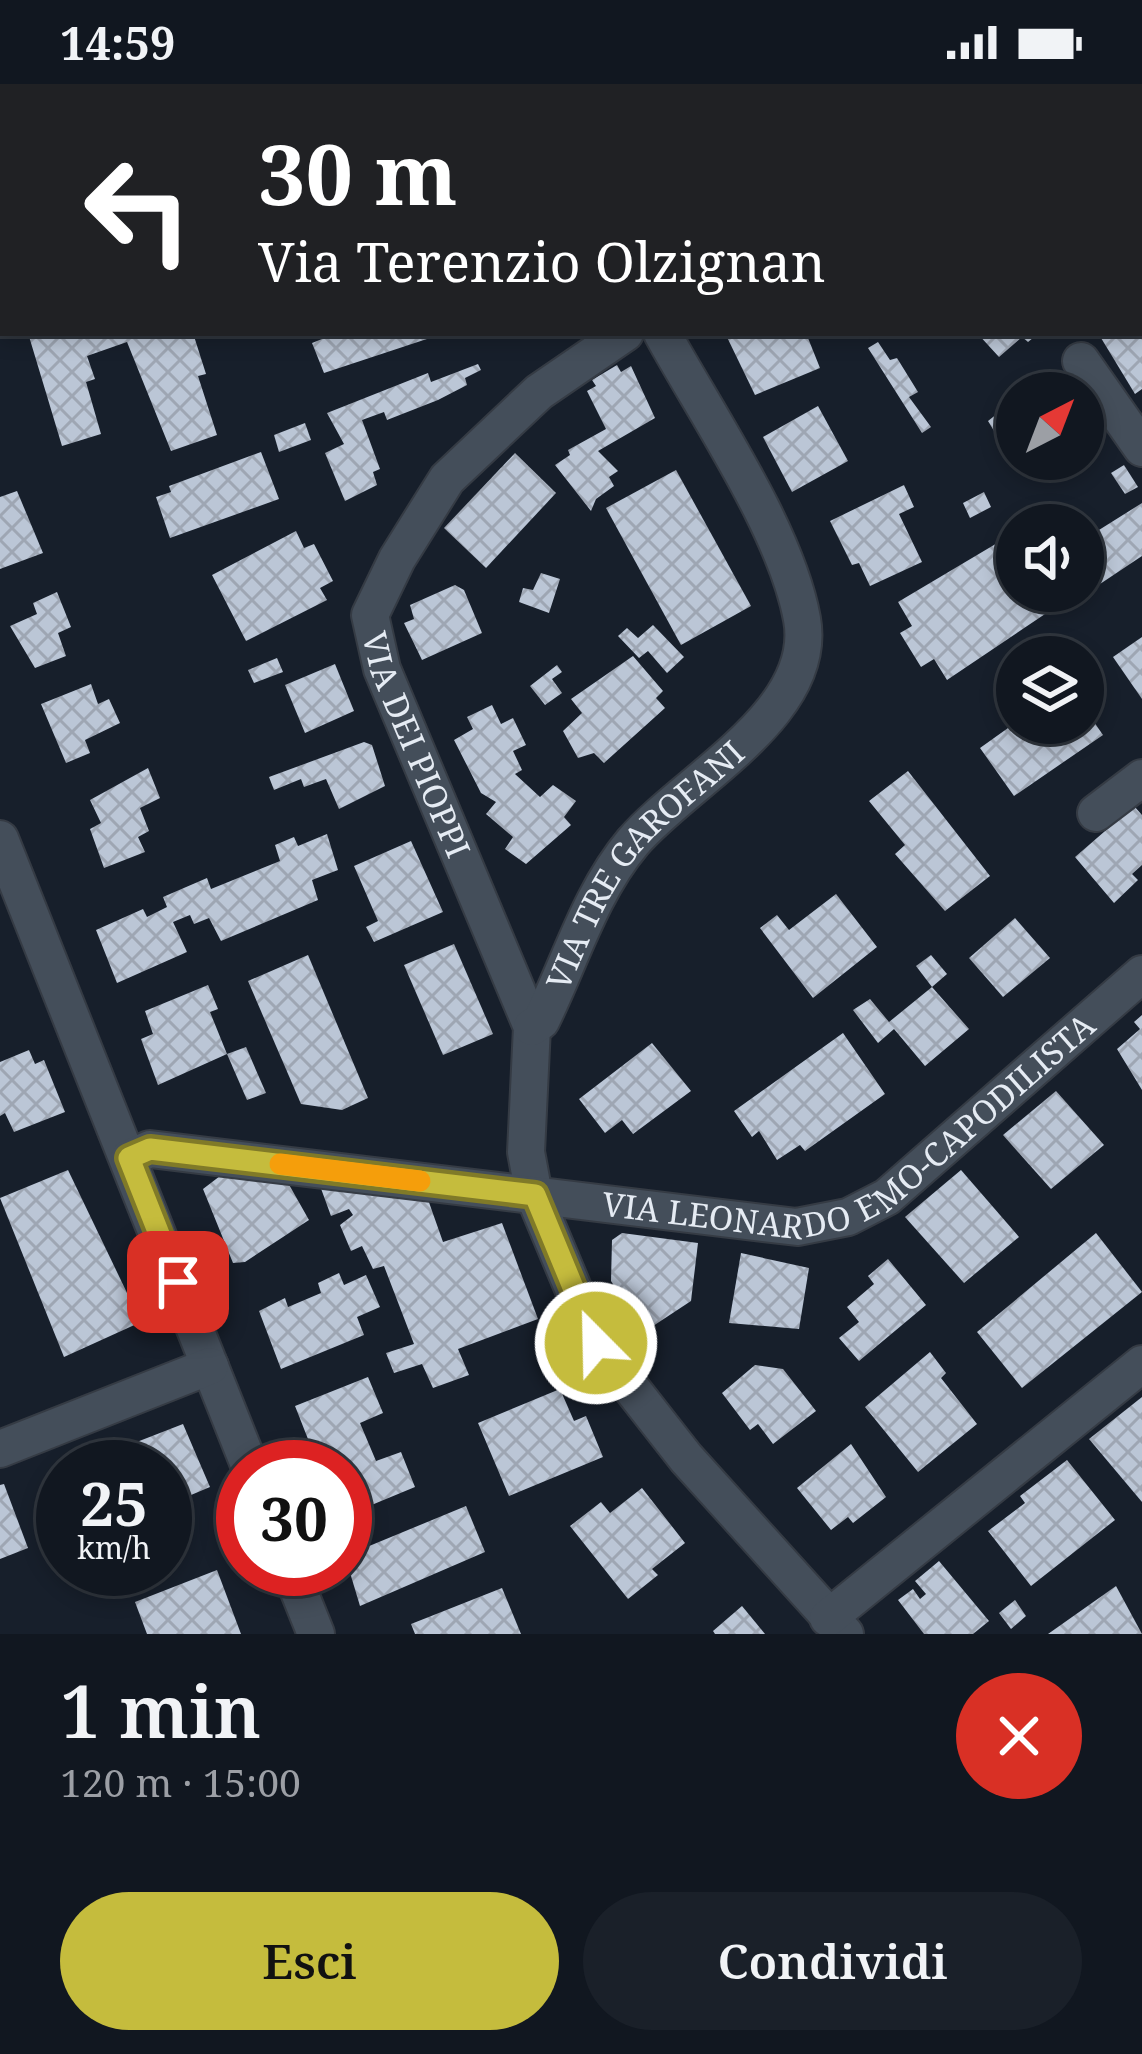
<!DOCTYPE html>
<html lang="it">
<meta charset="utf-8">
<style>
:root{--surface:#111720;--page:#1a2029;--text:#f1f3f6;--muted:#9c9fa5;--line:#30363e;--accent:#c5bc3d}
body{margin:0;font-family:"Noto Serif",serif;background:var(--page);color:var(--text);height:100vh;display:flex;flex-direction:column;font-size:45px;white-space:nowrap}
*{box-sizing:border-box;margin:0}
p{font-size:39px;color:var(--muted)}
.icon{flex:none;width:66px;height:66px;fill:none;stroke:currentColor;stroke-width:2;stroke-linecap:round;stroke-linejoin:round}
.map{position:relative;height:1550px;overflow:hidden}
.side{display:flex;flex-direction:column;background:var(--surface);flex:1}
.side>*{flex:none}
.guide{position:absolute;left:0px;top:0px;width:1143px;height:252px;box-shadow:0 6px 18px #0003,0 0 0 3px var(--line);background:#202124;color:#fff;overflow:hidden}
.needle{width:78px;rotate:42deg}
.controls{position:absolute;left:996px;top:288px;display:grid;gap:24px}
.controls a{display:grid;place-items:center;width:108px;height:108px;border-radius:50%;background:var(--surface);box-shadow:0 6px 18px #0003,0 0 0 3px var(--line);font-size:60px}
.speed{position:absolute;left:36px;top:1356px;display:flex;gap:24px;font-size:60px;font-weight:700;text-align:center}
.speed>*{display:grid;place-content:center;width:156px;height:156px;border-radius:50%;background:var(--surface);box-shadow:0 6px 18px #0003,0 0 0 3px var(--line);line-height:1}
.speed small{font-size:30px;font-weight:400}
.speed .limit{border:18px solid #d22;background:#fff;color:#111}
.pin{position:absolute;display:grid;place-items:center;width:102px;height:102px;color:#fff;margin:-51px;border-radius:24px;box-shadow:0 6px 18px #0006}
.me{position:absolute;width:132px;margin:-66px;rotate:337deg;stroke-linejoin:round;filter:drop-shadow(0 0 9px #0008)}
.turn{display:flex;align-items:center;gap:42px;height:252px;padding:0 60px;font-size:54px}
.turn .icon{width:156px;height:156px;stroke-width:2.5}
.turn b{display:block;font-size:84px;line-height:102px}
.round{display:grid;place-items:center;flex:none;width:126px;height:126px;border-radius:63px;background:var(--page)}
.overview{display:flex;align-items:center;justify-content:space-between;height:204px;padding:0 60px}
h1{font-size:72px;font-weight:600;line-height:90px}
.action{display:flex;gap:24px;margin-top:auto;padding:24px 60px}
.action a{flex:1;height:138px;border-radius:72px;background:var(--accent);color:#111;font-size:48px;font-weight:600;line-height:138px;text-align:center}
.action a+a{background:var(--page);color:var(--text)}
.status{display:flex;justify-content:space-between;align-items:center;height:84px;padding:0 60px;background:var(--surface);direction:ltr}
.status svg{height:33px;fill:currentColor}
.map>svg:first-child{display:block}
</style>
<div class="status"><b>14:59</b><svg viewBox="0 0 49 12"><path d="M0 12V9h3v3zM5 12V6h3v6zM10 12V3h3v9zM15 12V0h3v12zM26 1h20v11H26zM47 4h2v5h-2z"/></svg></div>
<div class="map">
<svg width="1142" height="1550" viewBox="0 0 1142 1550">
<defs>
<pattern id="building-cross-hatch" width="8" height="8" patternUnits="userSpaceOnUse" patternTransform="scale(3)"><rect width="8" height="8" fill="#bbc6d6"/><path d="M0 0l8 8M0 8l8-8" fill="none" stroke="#9ea6b3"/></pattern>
</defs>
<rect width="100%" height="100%" fill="#171f2b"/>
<g fill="url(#building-cross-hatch)">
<path d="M28 249H193L206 290 198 292 217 351 171 367 127 258 87 272 95 295 86 298 101 350 62 362Z"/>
<path d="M337 249H442V250L324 289 312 259Z"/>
<path d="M725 249H806L820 284 755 311Z"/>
<path d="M977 249H1039L1028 258 1022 253 999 273Z"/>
<path d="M1098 249H1142V305L1135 310Z"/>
<path d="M878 258 890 276 897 274 918 308 909 313 931 343 922 349 868 264Z"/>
<path d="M478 280 481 286 465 294 467 301 438 316 387 336 384 328 362 336 380 385 373 388 377 401 345 417 325 369 344 360 327 329 428 289 431 298Z"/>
<path d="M617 281 621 288 631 282 655 334 598 367 618 387 609 393 614 402 596 415 591 427 555 381 570 371 568 366 606 345 587 307 596 302 592 296Z"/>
<path d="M1017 314V375H1038L1018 387 988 337Z"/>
<path d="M818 322 848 377 792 408 763 353Z"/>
<path d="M305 339 311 356 279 368 274 351Z"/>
<path d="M261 368 279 415 170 454 156 413 171 408 169 402Z"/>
<path d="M515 369 556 409 486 484 444 444Z"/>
<path d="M1124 381 1138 403 1125 410 1111 389Z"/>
<path d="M676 386 751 522 681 561 606 424Z"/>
<path d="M904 401 914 423 899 430 922 478 870 502 859 479 852 481 830 437Z"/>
<path d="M17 407 43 469 0 485V413Z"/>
<path d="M984 408 991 423 970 434 963 419Z"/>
<path d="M1142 419V472L1073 518 1066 507H1083V456Z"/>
<path d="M296 447 304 464 314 460 333 497 320 504 327 516 246 557 212 491Z"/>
<path d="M1004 455 1017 474V507H1039L1051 526 947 596 934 575 921 583 900 549 912 542 898 518Z"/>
<path d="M541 489 560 495 549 529 519 518 523 504 533 506Z"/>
<path d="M455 501 464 506 482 549 422 576 404 539 414 535 410 521Z"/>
<path d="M57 508 71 543 58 549 66 572 35 584 10 542 37 530 33 519Z"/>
<path d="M653 541 684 573 667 589 648 567 639 574 618 552 627 544 638 554Z"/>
<path d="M1142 553V615L1113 573Z"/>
<path d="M633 572 663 607 656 614 665 624 604 679 594 669 578 674 563 647 582 629 571 615Z"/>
<path d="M277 574 283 588 254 599 248 586Z"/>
<path d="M335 580 354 627 305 649 285 601Z"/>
<path d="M557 581 562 588 552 595 562 609 545 621 530 602Z"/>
<path d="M91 600 98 620 109 615 120 639 85 656 90 669 66 679 41 620Z"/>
<path d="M492 621 501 640 513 634 526 661 513 667 522 686 515 690 540 713 553 701 576 717 564 733 571 741 526 780 505 765 513 753 486 730 496 718 481 709 454 656 473 645 467 633Z"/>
<path d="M1083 622 1103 651 1014 712 980 664 1015 639H1083Z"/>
<path d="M364 658 372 661 385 702 339 725 326 695 304 703 301 695 274 706 269 693Z"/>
<path d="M148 684 160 714 140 724 149 747 138 753 145 768 104 784 90 745 101 739 90 716Z"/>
<path d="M908 687 990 792 945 827 895 770 905 761 869 717Z"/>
<path d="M1134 722 1142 731V781L1132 790 1138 796 1114 819 1075 773Z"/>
<path d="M327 750 338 786 312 796 318 816 221 857 209 834 194 840 190 831 173 838 187 868 117 899 96 846 143 825 147 833 167 823 163 813 207 794 211 805 280 777 275 761 294 753 298 762Z"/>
<path d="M411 757 443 828 374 858 366 843 378 837 354 782Z"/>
<path d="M836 810 877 863 813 914 760 844 777 831 789 846Z"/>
<path d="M1015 834 1050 874 1003 913 969 874Z"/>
<path d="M454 860 493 950 443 971 404 881Z"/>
<path d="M308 871 368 1014 342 1026 301 1020 248 897Z"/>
<path d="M931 871 947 890 932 903 916 882Z"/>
<path d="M208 901 218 925 210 928 227 970 158 1001 141 955 153 950 145 927Z"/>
<path d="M932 903 969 945 925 982 894 945 878 959 853 926 870 915 889 938Z"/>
<path d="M1142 931V1006L1117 965 1140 945 1134 938Z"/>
<path d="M843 949 885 1010 805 1067 800 1061 777 1076 759 1047 752 1053 734 1027Z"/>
<path d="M652 959 691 1007 633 1050 622 1036 605 1049 579 1015Z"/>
<path d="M246 963 266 1009 247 1016 227 970Z"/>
<path d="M29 966 35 980 44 976 65 1028 14 1048 5 1029 0 1032V978Z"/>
<path d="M1056 1007 1104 1061 1051 1105 1003 1051Z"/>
<path d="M68 1086 141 1238 64 1273 0 1114Z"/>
<path d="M961 1086 1019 1153 964 1199 905 1133Z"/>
<path d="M283 1090 309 1136 245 1178 233 1179 203 1105 220 1092 280 1100 277 1094Z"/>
<path d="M319 1099 425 1107 443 1158 502 1139 538 1235 458 1265 469 1291 433 1304 422 1280 394 1289 386 1269 414 1260 384 1182 373 1185 362 1162 351 1167 340 1141 353 1131 349 1125 331 1132Z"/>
<path d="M622 1149 698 1159 691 1217 644 1248 611 1197 612 1156Z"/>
<path d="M1096 1149 1142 1208 1022 1304 977 1248Z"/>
<path d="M741 1169 809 1184 799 1245 729 1239Z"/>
<path d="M888 1175 926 1221 859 1277 839 1254 859 1238 847 1223 874 1200 868 1192Z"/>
<path d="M339 1189 344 1201 366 1191 380 1223 357 1233 364 1251 281 1285 259 1227 285 1214 288 1223 321 1209 318 1199Z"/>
<path d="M930 1268 946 1289 941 1294 977 1340 918 1388 865 1323Z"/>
<path d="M755 1281 783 1285 816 1327 773 1360 758 1340 750 1346 722 1309Z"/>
<path d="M368 1293 383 1329 360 1339 376 1377 401 1368 415 1403 345 1432V1383H319L295 1322Z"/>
<path d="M560 1305 574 1337 586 1332 603 1373 509 1412 478 1339Z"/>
<path d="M1142 1313V1418L1089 1355Z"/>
<path d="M183 1340 210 1403 165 1422V1383H138L129 1361Z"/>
<path d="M851 1360 886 1413 853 1439 848 1433 831 1446 797 1404Z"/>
<path d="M1067 1376 1115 1436 1031 1502 988 1447 1025 1419 1020 1412Z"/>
<path d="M4 1400 28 1464 0 1475V1401Z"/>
<path d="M642 1404 685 1459 652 1485 658 1491 628 1515 570 1442 601 1418 610 1429Z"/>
<path d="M466 1422 485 1468 360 1522 345 1472Z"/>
<path d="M939 1477 989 1537 973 1550H924L898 1516 913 1505 920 1515 926 1510 915 1497Z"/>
<path d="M217 1486 241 1550H147L135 1518Z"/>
<path d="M1116 1502 1142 1550H1048Z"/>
<path d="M502 1504 521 1550H415L411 1540Z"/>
<path d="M1015 1516 1026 1532 1011 1545 999 1529Z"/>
<path d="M742 1522 765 1550H715L713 1547Z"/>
</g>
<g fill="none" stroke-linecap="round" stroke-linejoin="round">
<g stroke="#353b44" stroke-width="40">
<g id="minor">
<path d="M32 3 37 0"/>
<path d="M0 26 3 23"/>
<path id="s1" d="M625 249 539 308 447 395 397 475 370 531 382 585 532 943 526 1068 534 1111 596 1259 686 1374 845 1550"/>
<path d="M1081 277 1142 364"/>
<path d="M1096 729 1142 694"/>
<path d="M0 755 250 1383"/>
<path id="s2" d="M532 943 541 937C570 878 590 809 633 758 686 696 819 629 802 535 786 446 707 331 662 249"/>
<path id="s3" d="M129 1074 150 1065 797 1143 848 1133 887 1113 1142 890"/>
<path d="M0 1365 210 1282"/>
<path d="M290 1485 316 1550"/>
<path d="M828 1534 1142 1280"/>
</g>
</g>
<g stroke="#353b44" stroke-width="40">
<g id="secondary">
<path d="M709 3 720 0"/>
<path d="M0 216 3 215"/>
</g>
</g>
<use href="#minor" stroke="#444e5a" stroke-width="36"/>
<use href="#secondary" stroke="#444e5a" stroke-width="36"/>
<g stroke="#bac0c9" stroke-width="3">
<path d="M92 3 96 0"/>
<path d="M123 3 127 0"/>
<path d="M0 68 3 66"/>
<path d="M0 90 3 88"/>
</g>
</g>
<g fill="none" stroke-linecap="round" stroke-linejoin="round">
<g stroke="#807a28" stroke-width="30">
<path id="route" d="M178 1198 129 1074 150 1065 535 1111 596 1259"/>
</g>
<use href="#route" stroke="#c5bc3d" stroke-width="21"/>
<path stroke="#f59e0b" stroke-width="21" d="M280 1080 420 1097"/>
</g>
<g text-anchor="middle" stroke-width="12" stroke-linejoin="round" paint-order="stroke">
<g font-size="33" fill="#e5ebf3" stroke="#0e1621">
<text dy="12" stroke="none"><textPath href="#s1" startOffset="525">VIA DEI PIOPPI</textPath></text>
<text dy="12" stroke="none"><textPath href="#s2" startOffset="201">VIA TRE GAROFANI</textPath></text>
<text dy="12" stroke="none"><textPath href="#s3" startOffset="759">VIA LEONARDO EMO-CAPODILISTA</textPath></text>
</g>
</g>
</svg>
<div class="controls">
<a><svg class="needle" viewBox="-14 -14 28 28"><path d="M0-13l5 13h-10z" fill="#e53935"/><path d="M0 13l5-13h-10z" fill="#9c9fa5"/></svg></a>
<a><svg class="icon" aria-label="sound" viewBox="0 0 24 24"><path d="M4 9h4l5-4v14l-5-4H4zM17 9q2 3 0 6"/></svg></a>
<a><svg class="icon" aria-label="layers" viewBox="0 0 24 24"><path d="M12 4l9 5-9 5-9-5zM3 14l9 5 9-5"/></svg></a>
</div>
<div class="speed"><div>25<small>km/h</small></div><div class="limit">30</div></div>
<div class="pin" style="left:178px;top:1198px;background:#d93025"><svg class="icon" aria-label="arrive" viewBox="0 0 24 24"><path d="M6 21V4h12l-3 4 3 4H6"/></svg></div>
<svg class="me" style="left:596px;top:1259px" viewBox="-20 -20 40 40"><circle r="17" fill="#c5bc3d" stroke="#fff" stroke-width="3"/><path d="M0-11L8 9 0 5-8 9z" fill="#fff"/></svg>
<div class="guide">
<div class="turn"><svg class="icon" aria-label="left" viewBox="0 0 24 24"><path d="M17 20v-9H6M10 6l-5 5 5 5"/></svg><div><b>30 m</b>Via Terenzio Olzignan</div></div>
</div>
</div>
<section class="side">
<div class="overview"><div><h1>1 min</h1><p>120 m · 15:00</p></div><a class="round" style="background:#d93025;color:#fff"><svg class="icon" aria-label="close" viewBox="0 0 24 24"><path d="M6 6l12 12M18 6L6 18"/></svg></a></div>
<div class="action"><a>Esci</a><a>Condividi</a></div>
</section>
